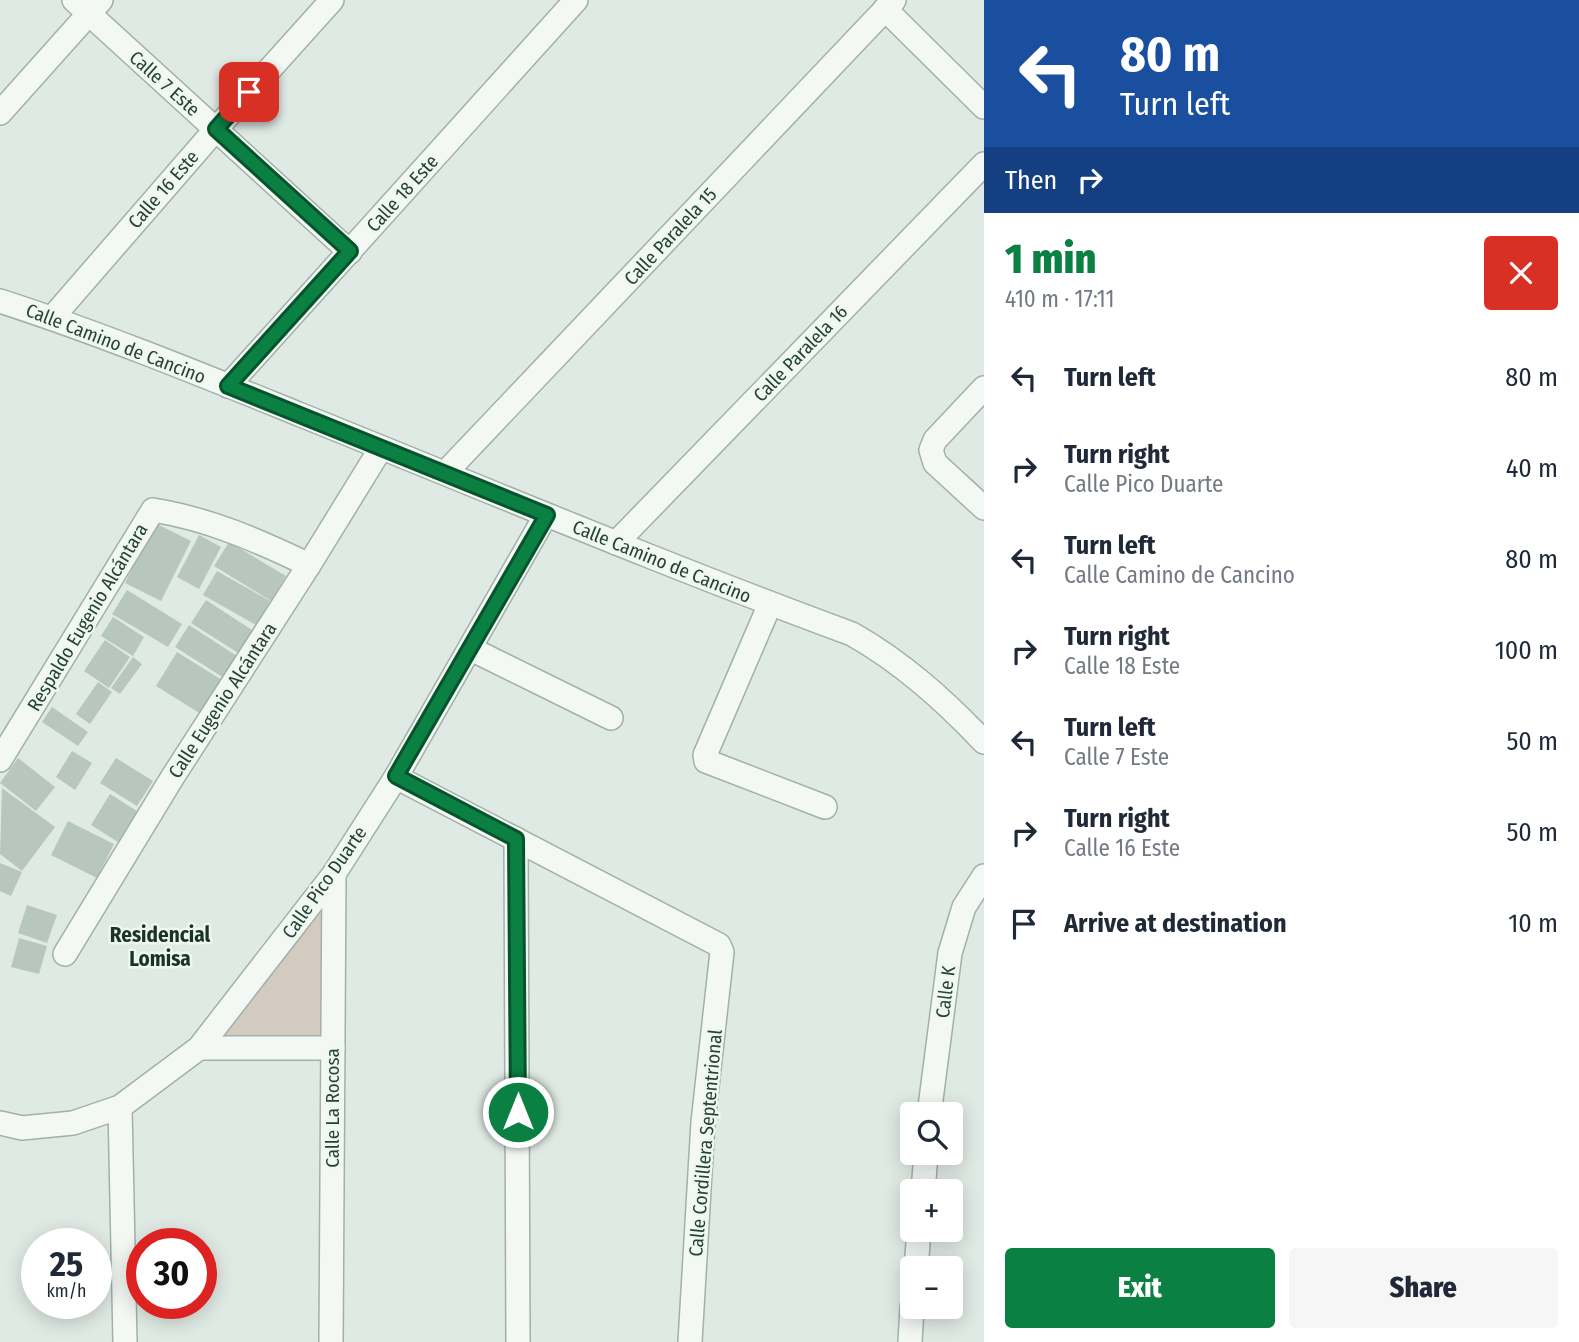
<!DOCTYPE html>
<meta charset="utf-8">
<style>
:root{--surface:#fff;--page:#f6f6f7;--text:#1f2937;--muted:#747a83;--accent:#0b8043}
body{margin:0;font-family:"Fira Sans Condensed",sans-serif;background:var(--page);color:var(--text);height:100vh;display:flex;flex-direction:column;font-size:26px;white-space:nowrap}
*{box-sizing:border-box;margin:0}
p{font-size:23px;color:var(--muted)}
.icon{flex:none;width:38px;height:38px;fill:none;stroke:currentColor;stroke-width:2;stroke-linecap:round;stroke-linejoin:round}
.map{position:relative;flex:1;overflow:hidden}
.drawer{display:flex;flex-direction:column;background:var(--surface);width:595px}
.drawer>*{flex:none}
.guide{background:#1a4fa0;color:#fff;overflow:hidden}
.controls{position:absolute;left:900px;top:1102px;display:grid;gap:14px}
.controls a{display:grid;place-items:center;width:63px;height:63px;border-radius:7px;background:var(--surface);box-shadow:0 4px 18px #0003;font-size:35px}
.speed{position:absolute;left:21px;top:1228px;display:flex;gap:14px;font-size:35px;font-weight:700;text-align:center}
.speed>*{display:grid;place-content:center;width:91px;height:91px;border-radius:50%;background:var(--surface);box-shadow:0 4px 18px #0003;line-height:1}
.speed small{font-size:18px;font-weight:400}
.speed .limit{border:10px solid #d22;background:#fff;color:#111}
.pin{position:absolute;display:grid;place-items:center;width:60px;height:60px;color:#fff;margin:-30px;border-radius:14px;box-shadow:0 4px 10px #0006}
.me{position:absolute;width:77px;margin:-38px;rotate:0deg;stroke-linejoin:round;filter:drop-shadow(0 0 5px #0008)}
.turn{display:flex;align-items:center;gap:24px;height:147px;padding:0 21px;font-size:32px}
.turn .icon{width:91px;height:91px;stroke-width:2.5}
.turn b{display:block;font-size:49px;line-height:60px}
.then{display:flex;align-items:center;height:66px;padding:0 21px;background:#0003;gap:14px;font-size:26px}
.round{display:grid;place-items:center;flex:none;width:74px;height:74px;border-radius:7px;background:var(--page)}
.head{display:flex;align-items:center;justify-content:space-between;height:119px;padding:0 21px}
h1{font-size:42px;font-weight:800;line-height:52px;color:var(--accent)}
.action{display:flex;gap:14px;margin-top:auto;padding:14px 21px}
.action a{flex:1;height:80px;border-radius:7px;background:var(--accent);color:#fff;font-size:28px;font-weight:800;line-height:80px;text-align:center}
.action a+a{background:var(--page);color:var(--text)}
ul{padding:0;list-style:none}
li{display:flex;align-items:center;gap:21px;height:91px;padding:0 21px}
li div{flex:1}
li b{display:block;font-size:26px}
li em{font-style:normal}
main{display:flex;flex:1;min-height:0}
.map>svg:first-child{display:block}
</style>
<main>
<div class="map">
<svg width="984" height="1342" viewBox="0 0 984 1342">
<rect width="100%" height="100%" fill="#e0eae4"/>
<path fill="#d4cbc0" d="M327 892 320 1045 212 1043Z"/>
<g fill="#b7c7bd">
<path d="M155 523 191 541 161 601 125 583Z"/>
<path d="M199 535 221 547 199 589 177 577Z"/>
<path d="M229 542 286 576 271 601 214 566Z"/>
<path d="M217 571 270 601 256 625 203 595Z"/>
<path d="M127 590 182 624 168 647 112 614Z"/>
<path d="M206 600 252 630 238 653 191 623Z"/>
<path d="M113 617 144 637 133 656 101 636Z"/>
<path d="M189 625 237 656 224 678 175 647Z"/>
<path d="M105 640 130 657 109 688 84 671Z"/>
<path d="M177 652 222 680 201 714 156 686Z"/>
<path d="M133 657 142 664 120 694 111 688Z"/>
<path d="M98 682 112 692 90 724 76 714Z"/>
<path d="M52 707 88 732 78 746 42 722Z"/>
<path d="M72 751 92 763 75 790 56 777Z"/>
<path d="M18 758 55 787 36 811 0 783Z"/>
<path d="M116 758 153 781 137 806 100 783Z"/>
<path d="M2 788 55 827 22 871 0 854Z"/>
<path d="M110 794 137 811 118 842 91 825Z"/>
<path d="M68 821 114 844 97 878 51 855Z"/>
<path d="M0 863 22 872 11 896 0 891Z"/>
<path d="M27 905 57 915 47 943 18 933Z"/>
<path d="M19 938 47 946 39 974 11 967Z"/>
</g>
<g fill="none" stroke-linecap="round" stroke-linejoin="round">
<g stroke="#a1b1a8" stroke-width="26">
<g id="street">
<path d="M74 0 350 252"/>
<path d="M885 9 984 107"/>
<path d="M0 113 101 0"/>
<path d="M0 301C102 334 202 375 301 415 485 489 667 566 852 634 903 663 944 700 984 742"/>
<path d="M52 318 216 129 332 0"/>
<path d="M228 386 576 0"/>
<path d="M984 388 935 440 931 450 935 463 984 508"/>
<path d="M446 472 894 0"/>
<path d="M616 543 984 164"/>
<path d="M770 604 705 755 706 761 825 807"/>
<path d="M471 649 611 718"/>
<path d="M0 760 153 510C209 519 259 541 309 565"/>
<path d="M396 777 719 945 722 952 703 1122 690 1342"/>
<path d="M516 839 518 1342"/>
<path d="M65 954 172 778 309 565 381 448"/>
<path d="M199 1048H333"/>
<path d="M120 1107 125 1342"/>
<path d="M929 1115 950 953 964 907 984 876"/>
<path d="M0 1123 22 1128 73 1123 120 1107 199 1048 334 874 396 777 546 515"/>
<path d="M923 1192 926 1153"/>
<path d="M916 1269 919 1230"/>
<path d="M331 1342 334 874"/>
<path d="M910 1342 912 1307"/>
</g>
</g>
<use href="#street" stroke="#f3f8f5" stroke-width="23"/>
</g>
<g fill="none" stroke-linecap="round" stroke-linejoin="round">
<g stroke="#07532c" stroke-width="18">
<path id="route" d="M249 92 216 129 350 251 228 386 547 515 396 776 516 839 518 1112"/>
</g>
<use href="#route" stroke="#0b8043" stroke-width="12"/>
</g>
<g text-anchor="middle" stroke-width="5" stroke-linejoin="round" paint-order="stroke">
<g font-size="19" fill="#274233" stroke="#eff7f2">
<text transform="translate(165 83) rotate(42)" y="7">Calle 7 Este</text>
<text transform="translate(163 189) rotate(-49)" y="7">Calle 16 Este</text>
<text transform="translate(402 193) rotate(-48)" y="7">Calle 18 Este</text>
<text transform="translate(670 236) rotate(-47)" y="7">Calle Paralela 15</text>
<text transform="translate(116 343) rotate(21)" y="7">Calle Camino de Cancino</text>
<text transform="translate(800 353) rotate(-46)" y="7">Calle Paralela 16</text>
<text transform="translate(662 561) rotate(22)" y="7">Calle Camino de Cancino</text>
<text transform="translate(87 617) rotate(-59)" y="7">Respaldo Eugenio Alcántara</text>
<text transform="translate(222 700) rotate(-57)" y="7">Calle Eugenio Alcántara</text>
<text transform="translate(324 882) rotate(-55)" y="7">Calle Pico Duarte</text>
<text transform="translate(945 992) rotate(-83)" y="7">Calle K</text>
<text transform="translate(332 1108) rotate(-90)" y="7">Calle La Rocosa</text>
<text transform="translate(705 1143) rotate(-85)" y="7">Calle Cordillera Septentrional</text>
</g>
<g font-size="21" font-weight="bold" fill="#1a3325" stroke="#eff7f2">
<text x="160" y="942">Residencial<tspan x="160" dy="24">Lomisa</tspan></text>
</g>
</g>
</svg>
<div class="controls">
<a><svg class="icon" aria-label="search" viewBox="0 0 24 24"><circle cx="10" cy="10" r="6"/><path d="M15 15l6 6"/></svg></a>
<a>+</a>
<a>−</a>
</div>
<div class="speed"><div>25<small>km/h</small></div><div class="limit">30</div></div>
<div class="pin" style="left:249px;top:92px;background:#d93025"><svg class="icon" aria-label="arrive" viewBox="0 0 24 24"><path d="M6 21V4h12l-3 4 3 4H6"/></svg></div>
<svg class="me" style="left:518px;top:1112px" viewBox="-20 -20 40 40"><circle r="17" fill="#0b8043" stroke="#fff" stroke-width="3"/><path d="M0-11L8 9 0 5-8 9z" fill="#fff"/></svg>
</div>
<section class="drawer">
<div class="guide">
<div class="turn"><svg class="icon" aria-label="left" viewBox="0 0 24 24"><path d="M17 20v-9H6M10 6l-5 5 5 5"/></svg><div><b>80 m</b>Turn left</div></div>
<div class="then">Then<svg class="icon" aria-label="right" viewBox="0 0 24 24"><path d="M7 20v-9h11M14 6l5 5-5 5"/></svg></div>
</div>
<div class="head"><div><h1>1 min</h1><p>410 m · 17:11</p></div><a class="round" style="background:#d93025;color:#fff"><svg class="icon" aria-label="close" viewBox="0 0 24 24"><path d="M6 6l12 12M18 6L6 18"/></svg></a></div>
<ul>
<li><svg class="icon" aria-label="left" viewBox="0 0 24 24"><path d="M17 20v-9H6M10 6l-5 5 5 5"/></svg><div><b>Turn left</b></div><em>80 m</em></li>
<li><svg class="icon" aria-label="right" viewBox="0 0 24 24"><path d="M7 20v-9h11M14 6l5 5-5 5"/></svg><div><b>Turn right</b><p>Calle Pico Duarte</p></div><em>40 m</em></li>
<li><svg class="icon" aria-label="left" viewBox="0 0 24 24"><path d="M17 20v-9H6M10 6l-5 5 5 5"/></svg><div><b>Turn left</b><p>Calle Camino de Cancino</p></div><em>80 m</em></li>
<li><svg class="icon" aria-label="right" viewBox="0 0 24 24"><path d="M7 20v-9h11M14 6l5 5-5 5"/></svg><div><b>Turn right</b><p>Calle 18 Este</p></div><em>100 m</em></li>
<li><svg class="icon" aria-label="left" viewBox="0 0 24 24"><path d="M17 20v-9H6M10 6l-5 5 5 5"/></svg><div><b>Turn left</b><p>Calle 7 Este</p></div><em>50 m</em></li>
<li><svg class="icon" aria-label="right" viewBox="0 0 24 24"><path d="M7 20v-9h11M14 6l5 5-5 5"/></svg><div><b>Turn right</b><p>Calle 16 Este</p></div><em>50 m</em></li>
<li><svg class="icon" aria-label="arrive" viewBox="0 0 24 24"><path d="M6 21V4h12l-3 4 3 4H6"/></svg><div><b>Arrive at destination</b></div><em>10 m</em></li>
</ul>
<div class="action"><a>Exit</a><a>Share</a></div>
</section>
</main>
